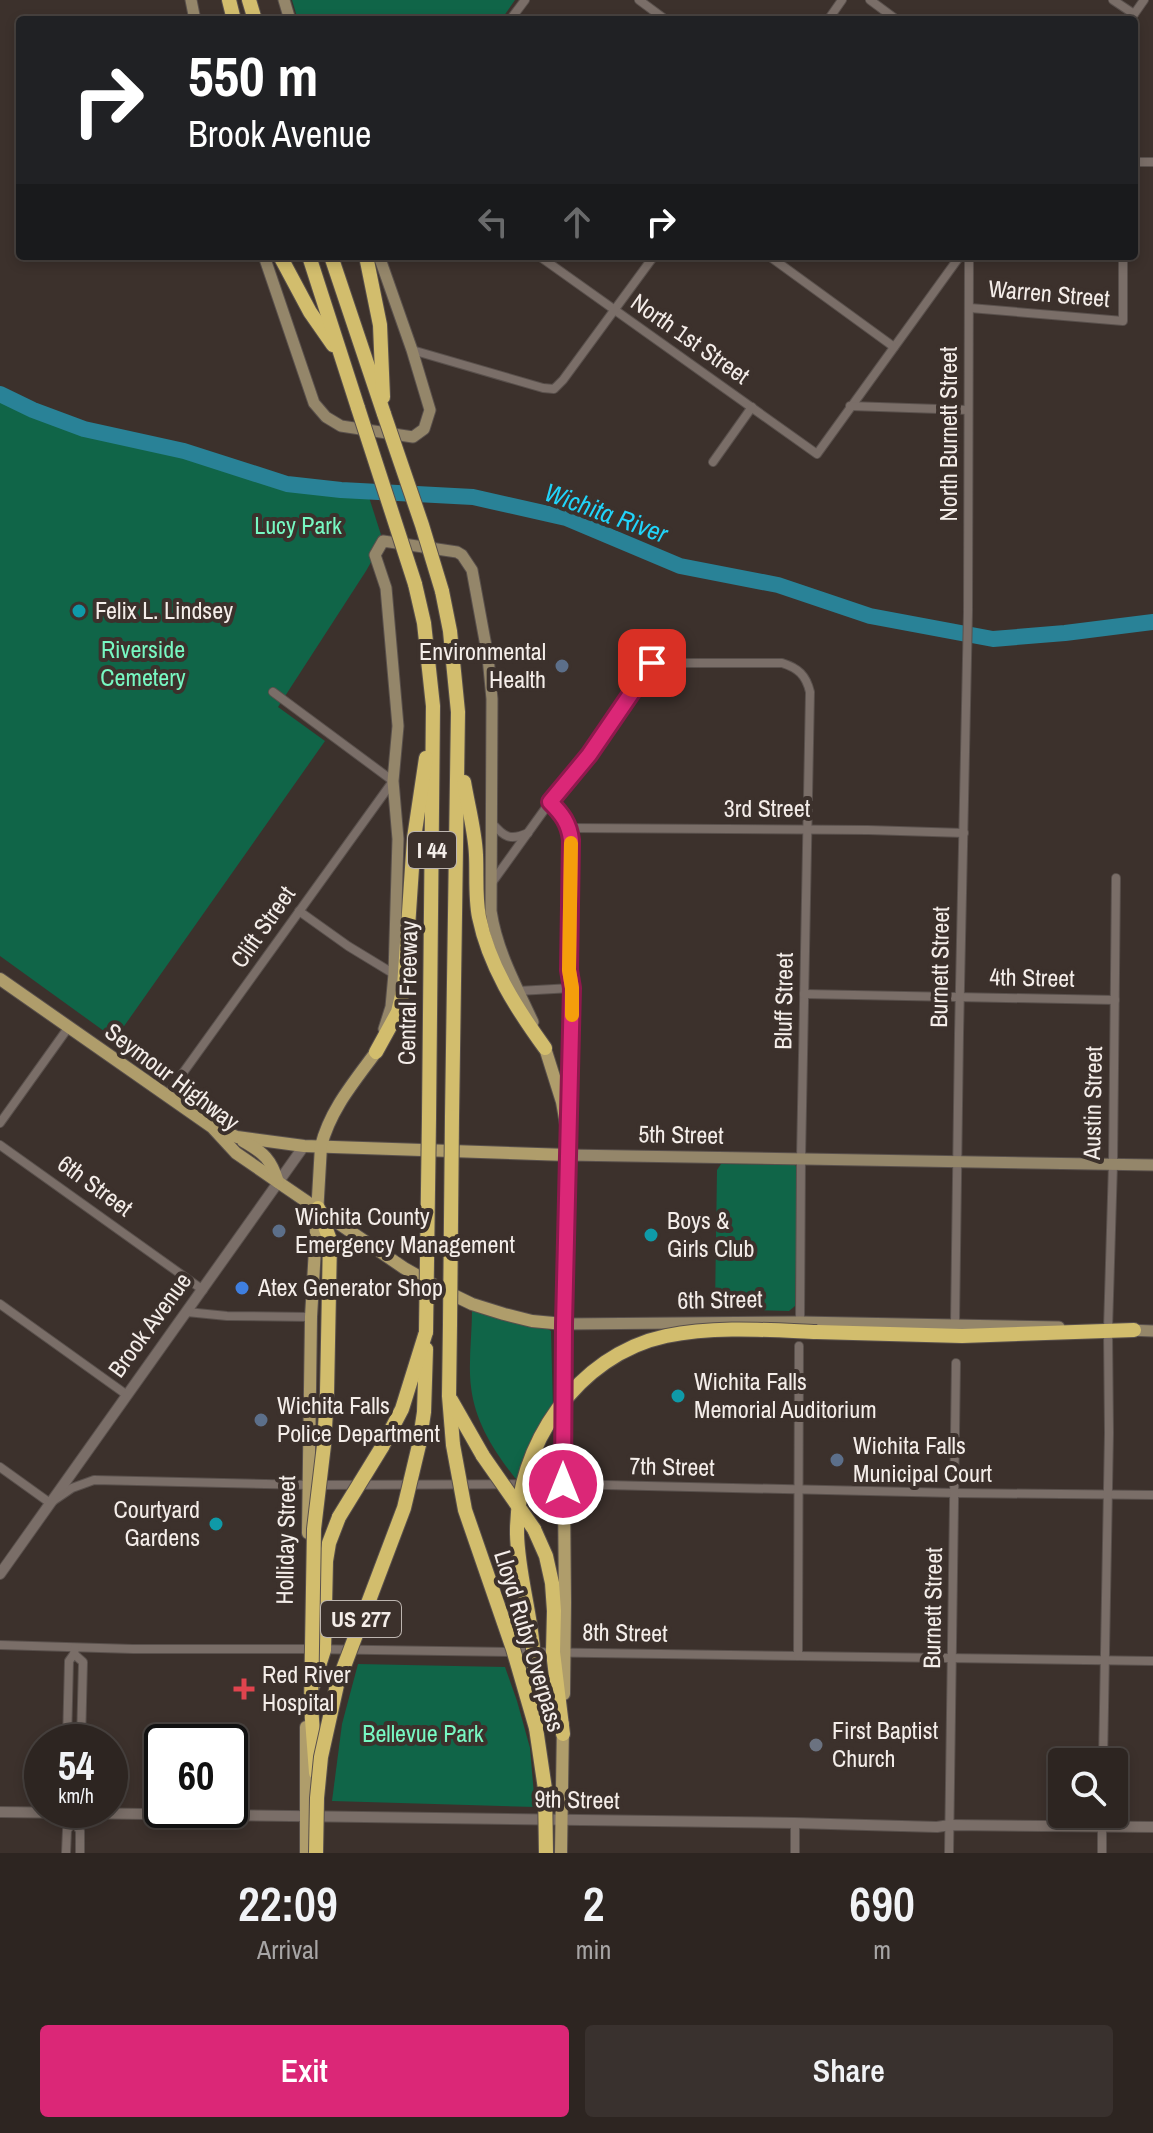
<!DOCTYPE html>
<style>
:root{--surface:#2d2521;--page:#39312e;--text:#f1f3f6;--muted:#a7a5a5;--line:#48423f;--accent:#db2777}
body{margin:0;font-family:"Archivo Narrow",sans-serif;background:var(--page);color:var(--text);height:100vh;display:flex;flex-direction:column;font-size:30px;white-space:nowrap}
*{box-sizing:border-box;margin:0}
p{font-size:26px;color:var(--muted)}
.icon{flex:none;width:44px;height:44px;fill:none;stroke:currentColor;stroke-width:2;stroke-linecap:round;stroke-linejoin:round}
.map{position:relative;height:1853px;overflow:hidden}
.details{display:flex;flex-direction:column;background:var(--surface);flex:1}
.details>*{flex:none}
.hud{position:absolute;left:16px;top:16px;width:1122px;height:244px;border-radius:8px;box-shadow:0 4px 12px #0003,0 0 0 2px var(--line);background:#202124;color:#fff;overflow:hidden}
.fabs{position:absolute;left:1048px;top:1748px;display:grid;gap:16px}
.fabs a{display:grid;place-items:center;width:80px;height:80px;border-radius:8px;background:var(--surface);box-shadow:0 4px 12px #0003,0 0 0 2px var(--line);font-size:40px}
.speed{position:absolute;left:24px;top:1724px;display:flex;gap:16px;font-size:40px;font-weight:700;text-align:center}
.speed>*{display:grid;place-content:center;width:104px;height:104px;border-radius:50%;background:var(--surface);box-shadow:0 4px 12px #0003,0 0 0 2px var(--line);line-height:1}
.speed small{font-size:20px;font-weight:400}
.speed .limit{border:4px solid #111;border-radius:12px;background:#fff;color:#111}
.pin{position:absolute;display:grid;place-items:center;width:68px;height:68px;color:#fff;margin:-34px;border-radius:16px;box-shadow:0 4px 12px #0006}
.me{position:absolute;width:88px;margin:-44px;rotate:0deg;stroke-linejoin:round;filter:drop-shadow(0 0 6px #0008)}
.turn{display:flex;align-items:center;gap:28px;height:168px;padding:0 40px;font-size:36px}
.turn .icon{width:104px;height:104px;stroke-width:2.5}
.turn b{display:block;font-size:56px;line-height:68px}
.lanes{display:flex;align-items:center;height:76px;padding:0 40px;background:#0003;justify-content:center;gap:40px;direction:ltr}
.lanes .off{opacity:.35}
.eta{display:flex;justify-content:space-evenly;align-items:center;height:136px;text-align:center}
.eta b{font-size:48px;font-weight:600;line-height:56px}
.button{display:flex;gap:16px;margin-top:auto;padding:16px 40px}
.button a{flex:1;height:92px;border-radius:8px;background:var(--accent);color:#fff;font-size:32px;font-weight:600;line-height:92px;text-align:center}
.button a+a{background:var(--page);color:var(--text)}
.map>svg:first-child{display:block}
</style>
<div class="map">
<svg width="1153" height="1853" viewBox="0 0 1153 1853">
<rect width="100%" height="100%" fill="#3c312c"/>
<g fill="#106548">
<path d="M292 0H515L501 20H446C440 16 431 16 425 20H298Z"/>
<path d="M0 394 33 410 84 429 184 451 287 484 367 491 383 541 366 571 278 707 325 741 115 1039 0 956Z"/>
<path d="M721 1164 795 1165 798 1169 795 1306 789 1311 722 1309 715 1306 717 1170Z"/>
<path d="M472 1311 500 1319 546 1328 551 1331 553 1410 519 1481 515 1478C494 1451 475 1422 471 1387 468 1363 472 1335 472 1311Z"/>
<path d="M358 1664 505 1667 517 1701 530 1748 535 1807 332 1801 342 1724Z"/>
</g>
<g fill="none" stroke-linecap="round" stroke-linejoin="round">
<path stroke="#298297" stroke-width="16" d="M0 394 33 410 84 429 184 451 287 484 341 490 473 497 566 518 680 566 778 585 870 616 993 639 1065 633 1153 622"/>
<g stroke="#59504c" stroke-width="10">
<g id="minor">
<path d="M639 0 666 20"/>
<path d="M870 0 897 20"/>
<path d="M1113 0 1134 14"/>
<path d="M510 20 525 0"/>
<path d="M828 20 842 0"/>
<path d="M1130 20 1144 0"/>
<path d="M1134 162H1153"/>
<path d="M539 256 817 454 960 256"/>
<path d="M769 256 894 347"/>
<path d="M970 308 1123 321V256"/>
<path d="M412 350 543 388 554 389 563 380 654 256"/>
<path d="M850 406 968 410"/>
<path d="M713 462 752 407"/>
<path d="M550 802C562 814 569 823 571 840L569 970 572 988 571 1103 568 1122"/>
<path d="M492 823C504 837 510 841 528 833"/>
<path d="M570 828 868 830 964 833"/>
<path d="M491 884 550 802 589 755 652 663H782C798 668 806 675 810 692L801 1159 800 1322"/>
<path d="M299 911 348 946 394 974"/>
<path d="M518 991 572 988"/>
<path d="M804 994 1115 1000"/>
<path d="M167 1095 393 781 273 692"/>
<path d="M0 1123 68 1028"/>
<path d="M0 1145 203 1290"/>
<path d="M0 1304 127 1395"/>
<path d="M187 1312 227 1316 311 1317"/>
<path d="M955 1324 959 1034 968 612 969 256"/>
<path d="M1108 1329 1113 1164 1116 878"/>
<path d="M0 1467 50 1503 72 1488 94 1480 309 1485 563 1484 954 1493 1153 1495"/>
<path d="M0 1645 133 1649H306L1153 1661"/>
<path d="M74 1654 83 1662 81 1742"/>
<path d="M798 1656 799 1346"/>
<path d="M67 1742 69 1661 74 1654 75 1648"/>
<path d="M1103 1762 1109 1433 1108 1331"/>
<path d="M73 1811 74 1821 80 1831V1853"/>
<path d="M795 1823V1853"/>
<path d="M66 1853 67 1830 74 1821"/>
<path d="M949 1853 956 1363"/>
<path d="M1102 1853V1814"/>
</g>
</g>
<g stroke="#59504c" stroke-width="12">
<g id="tertiary">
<path d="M0 1574 304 1146"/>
<path d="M0 1812 795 1823 937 1827 950 1825 1153 1827"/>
</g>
</g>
<g stroke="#59504c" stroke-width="13">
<g id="secondary">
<path d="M191 0 195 20"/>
<path d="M284 0 290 20"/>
<path d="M264 256 314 403 326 417 341 426 413 437 424 429 430 410 412 350 379 256"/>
<path d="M384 1029 391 1007 394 974 398 839 393 781 398 726 386 588 375 555 383 541 457 552 462 555 472 570 488 657 492 699 491 911C497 951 516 985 533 1022"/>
<path d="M567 1155 1153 1165"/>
<path d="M564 1324 800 1322 1059 1327"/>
<path d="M1128 1330 1153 1331"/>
</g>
</g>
<g stroke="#59504c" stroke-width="14">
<g id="primary">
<path d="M0 979 212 1127 236 1153 278 1182 404 1268 443 1290 472 1304 504 1314 532 1321 564 1324"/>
<path d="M545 1048 562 1102 567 1130 563 1389 565 1602 564 1694"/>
<path d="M217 1129 237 1137 304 1146 567 1155"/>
<path d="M243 1141C264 1153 271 1159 278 1182"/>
<path d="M308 1533 311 1317 321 1146C330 1110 354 1082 376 1052"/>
<path d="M306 1853V1727"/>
<path d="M561 1853 563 1724"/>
</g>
</g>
<g stroke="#59504c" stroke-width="16">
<g id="motorway">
<path d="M229 0 234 20"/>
<path d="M249 0 255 20"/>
<path d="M280 256 310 312 333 345"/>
<path d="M309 256 358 408"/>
<path d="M331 256 384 414"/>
<path d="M366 256 380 325 383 397"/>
<path d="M415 584 424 623 433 706 429 1118"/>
<path d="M442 591 450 631 458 712 452 1117"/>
<path d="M464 782C468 806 475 831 476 855 477 876 475 897 479 917 489 966 516 1008 545 1048"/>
<path d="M376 1052 398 1012 404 987 414 838 426 758"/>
<path d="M318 1208 330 1240 327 1393"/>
<path d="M450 1324 449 1396 453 1445"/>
<path d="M817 1332 962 1336 1134 1330"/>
<path d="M451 1400 483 1456"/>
<path d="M419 1445 424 1412 426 1349"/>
<path d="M382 1447 402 1409 426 1332"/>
<path d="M534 1529 546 1556 552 1583 554 1611 553 1652 563 1734"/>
<path d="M313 1685 324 1650 326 1561 329 1543 339 1517"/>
<path d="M311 1706 316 1773"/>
</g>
</g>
<use href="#minor" stroke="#7a6e68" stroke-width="8"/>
<use href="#tertiary" stroke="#7a6e68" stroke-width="10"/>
<use href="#secondary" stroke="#94866a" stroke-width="11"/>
<use href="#primary" stroke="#af9d6b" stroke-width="12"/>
<use href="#motorway" stroke="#d2bd6d" stroke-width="14"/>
<g stroke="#59504c" stroke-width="16" stroke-linecap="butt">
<g id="motorway-bridge">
<path d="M358 408 415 584"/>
<path d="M384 414 422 525 442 591"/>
<path d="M450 1324 452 1117"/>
<path d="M426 1332 429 1118"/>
<path d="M453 1445 465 1510 513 1649 536 1728 545 1789 546 1853"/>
<path d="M483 1456 534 1529"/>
<path d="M339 1517 382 1447"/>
<path d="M311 1706 314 1529 324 1445 327 1393"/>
<path d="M536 1728C535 1701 535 1675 533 1649 530 1610 518 1573 517 1534 516 1446 577 1355 666 1336 715 1326 767 1330 817 1332"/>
<path d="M316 1853 317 1798 321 1757 337 1685 404 1508 419 1445"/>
</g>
</g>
<use href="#motorway-bridge" stroke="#d2bd6d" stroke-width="14"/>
</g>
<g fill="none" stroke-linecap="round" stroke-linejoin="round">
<g stroke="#8e194d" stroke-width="20">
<path id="route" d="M563 1484 564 1324 572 988 569 970 571 840C569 823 562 814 550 802L589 755 652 663"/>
</g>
<use href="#route" stroke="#db2777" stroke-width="14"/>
<path stroke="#f59e0b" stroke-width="14" d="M571 843 569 970 572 988V1015"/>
</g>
<g fill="#0f9aa8" stroke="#3c312c" stroke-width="3">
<circle cx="79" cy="611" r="8"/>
<circle cx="651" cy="1235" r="8"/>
<circle cx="678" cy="1396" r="8"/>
<circle cx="216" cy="1524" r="8"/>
</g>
<g fill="#5c6f8a" stroke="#3c312c" stroke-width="3">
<circle cx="562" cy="666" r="8"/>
<circle cx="279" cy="1231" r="8"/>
<circle cx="261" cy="1420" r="8"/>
<circle cx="837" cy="1460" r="8"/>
</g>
<circle fill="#3f7fe0" stroke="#3c312c" stroke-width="3" cx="242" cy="1288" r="8"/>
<path fill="#e0444e" stroke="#3c312c" stroke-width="3" d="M240 1677h8v8h8v8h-8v8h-8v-8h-8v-8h8z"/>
<circle fill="#6b7280" stroke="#3c312c" stroke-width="3" cx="816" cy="1745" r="8"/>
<g text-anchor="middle" stroke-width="8" stroke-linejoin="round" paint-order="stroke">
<g fill="#3c312c" stroke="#bdb5b0" stroke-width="2">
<rect x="408" y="832" width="48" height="36" rx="6"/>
<rect x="321" y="1601" width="80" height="36" rx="6"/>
</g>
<g font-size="22" font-weight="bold" fill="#f4ede9">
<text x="432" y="858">I 44</text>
<text x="361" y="1627">US 277</text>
</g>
<g font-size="24" fill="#f4ede9" stroke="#3c312c">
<text transform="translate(1049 294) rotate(5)" y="8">Warren Street</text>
<text transform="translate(690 339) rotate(35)" y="8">North 1st Street</text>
<text transform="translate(949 434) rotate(-90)" y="8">North Burnett Street</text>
<text x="767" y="817">3rd Street</text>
<text transform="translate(263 927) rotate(-55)" y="8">Clift Street</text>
<text transform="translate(940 967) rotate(-89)" y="8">Burnett Street</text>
<text transform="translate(1032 978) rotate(1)" y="8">4th Street</text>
<text transform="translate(408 993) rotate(-89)" y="8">Central Freeway</text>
<text transform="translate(784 1001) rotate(-89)" y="8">Bluff Street</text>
<text transform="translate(172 1077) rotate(37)" y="8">Seymour Highway</text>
<text transform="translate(1093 1103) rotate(-89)" y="8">Austin Street</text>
<text transform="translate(681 1135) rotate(1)" y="8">5th Street</text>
<text transform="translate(95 1186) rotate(36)" y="8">6th Street</text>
<text transform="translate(720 1300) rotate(-1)" y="8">6th Street</text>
<text transform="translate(150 1325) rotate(-54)" y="8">Brook Avenue</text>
<text transform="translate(672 1467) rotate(1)" y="8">7th Street</text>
<text transform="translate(286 1540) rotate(-89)" y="8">Holliday Street</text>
<text transform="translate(933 1608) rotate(-89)" y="8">Burnett Street</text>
<text transform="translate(625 1633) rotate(1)" y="8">8th Street</text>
<text transform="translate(529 1641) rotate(73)" y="8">Lloyd Ruby Overpass</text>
<text transform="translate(577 1800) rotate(1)" y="8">9th Street</text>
</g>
<g font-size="24" fill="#77f8c2" stroke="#3c312c">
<text x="298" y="534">Lucy Park</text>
<text x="143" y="658">Riverside<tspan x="143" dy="28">Cemetery</tspan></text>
<text x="423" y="1742">Bellevue Park</text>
</g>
<g font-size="24" fill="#f4ede9" stroke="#3c312c" text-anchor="start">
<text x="95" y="619">Felix L. Lindsey</text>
<text x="546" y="660" text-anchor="end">Environmental<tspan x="546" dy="28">Health</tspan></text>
<text x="295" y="1225">Wichita County<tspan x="295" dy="28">Emergency Management</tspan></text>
<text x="667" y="1229">Boys &amp;<tspan x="667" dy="28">Girls Club</tspan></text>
<text x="258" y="1296">Atex Generator Shop</text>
<text x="694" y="1390">Wichita Falls<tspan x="694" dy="28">Memorial Auditorium</tspan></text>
<text x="277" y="1414">Wichita Falls<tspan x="277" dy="28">Police Department</tspan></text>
<text x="853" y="1454">Wichita Falls<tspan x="853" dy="28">Municipal Court</tspan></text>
<text x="200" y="1518" text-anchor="end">Courtyard<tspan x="200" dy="28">Gardens</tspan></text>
<text x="262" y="1683">Red River<tspan x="262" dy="28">Hospital</tspan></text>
<text x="832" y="1739">First Baptist<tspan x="832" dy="28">Church</tspan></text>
</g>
<g font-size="26" font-style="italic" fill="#21d4fa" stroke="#3c312c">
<text transform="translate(606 513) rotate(20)" y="9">Wichita River</text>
</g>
</g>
</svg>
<div class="fabs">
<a><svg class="icon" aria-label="search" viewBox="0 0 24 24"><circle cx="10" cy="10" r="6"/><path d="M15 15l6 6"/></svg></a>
</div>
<div class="speed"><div>54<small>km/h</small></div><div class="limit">60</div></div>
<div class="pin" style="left:652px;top:663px;background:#d93025"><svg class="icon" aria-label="arrive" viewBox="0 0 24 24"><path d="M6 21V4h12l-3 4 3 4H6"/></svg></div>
<svg class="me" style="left:563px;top:1484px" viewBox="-20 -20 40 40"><circle r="17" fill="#db2777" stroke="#fff" stroke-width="3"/><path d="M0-11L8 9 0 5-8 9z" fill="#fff"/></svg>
<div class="hud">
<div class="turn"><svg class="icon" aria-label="right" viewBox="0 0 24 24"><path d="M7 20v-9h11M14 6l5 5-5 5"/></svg><div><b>550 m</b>Brook Avenue</div></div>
<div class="lanes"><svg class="icon off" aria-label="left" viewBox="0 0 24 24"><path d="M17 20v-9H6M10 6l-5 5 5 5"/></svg><svg class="icon off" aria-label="ahead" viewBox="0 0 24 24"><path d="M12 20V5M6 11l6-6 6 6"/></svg><svg class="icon" aria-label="right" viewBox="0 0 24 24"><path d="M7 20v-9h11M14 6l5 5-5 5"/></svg></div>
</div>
</div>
<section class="details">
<div class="eta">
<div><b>22:09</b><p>Arrival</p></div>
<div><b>2</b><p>min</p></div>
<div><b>690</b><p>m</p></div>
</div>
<div class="button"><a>Exit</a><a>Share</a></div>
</section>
